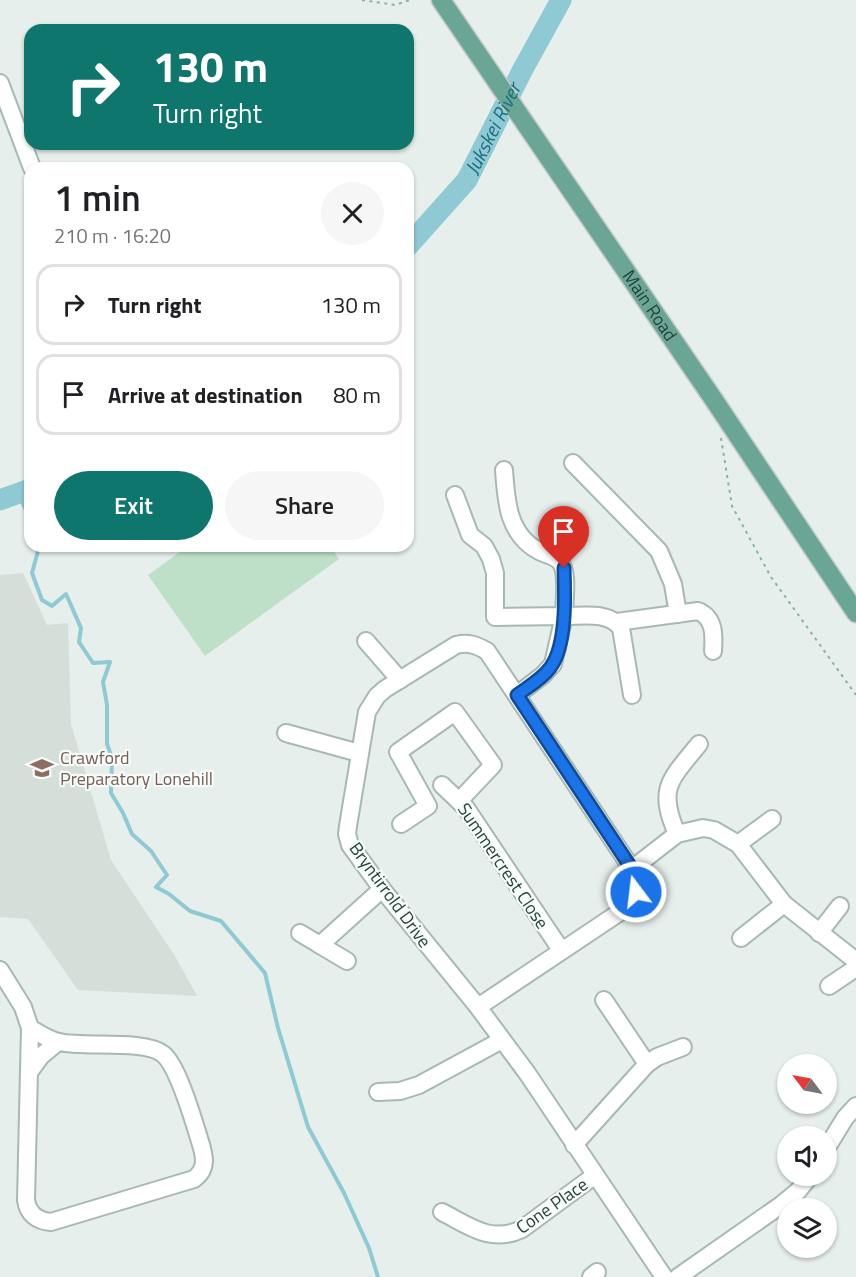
<!DOCTYPE html>
<meta charset="utf-8">
<style>
:root{--surface:#fff;--page:#f6f6f6;--text:#202124;--muted:#757577;--line:#e0e0e0;--accent:#0f766e}
body{margin:0;font-family:"Titillium Web",sans-serif;background:var(--page);color:var(--text);height:100vh;display:flex;flex-direction:column;font-size:22px;white-space:nowrap}
*{box-sizing:border-box;margin:0}
p{font-size:20px;color:var(--muted)}
.icon{flex:none;width:33px;height:33px;fill:none;stroke:currentColor;stroke-width:2;stroke-linecap:round;stroke-linejoin:round}
.map{position:relative;flex:1;overflow:hidden}
.drawer{position:absolute;left:24px;top:162px;width:390px;height:390px;display:flex;flex-direction:column;background:var(--surface);border-radius:18px;box-shadow:0 2px 4px #0004}
.drawer>*{flex:none}
.guide{position:absolute;left:24px;top:24px;width:390px;height:126px;border-radius:18px;box-shadow:0 2px 4px #0004;background:#0f766e;color:#fff;overflow:hidden}
.needle{width:39px;rotate:302deg}
.controls{position:absolute;left:777px;top:1054px;display:grid;gap:12px}
.controls a{display:grid;place-items:center;width:60px;height:60px;border-radius:50%;background:var(--surface);box-shadow:0 2px 4px #0004;font-size:30px}
.pin{position:absolute;display:grid;place-items:center;width:51px;height:51px;color:#fff;margin:-62px -26px;border-radius:50% 50% 50% 0;rotate:-45deg;box-shadow:0 0 6px #0007}
.pin .icon{rotate:45deg}
.me{position:absolute;width:66px;margin:-33px;rotate:345deg;stroke-linejoin:round;filter:drop-shadow(0 0 4px #0008)}
.turn{display:flex;align-items:center;gap:21px;height:126px;padding:0 30px;font-size:27px}
.turn .icon{width:78px;height:78px;stroke-width:2.5}
.turn b{display:block;font-size:42px;line-height:51px}
.round{display:grid;place-items:center;flex:none;width:63px;height:63px;border-radius:32px;background:var(--page)}
.overview{display:flex;align-items:center;justify-content:space-between;height:102px;padding:0 30px}
h1{font-size:36px;font-weight:600;line-height:45px}
.action{display:flex;gap:12px;margin-top:auto;padding:12px 30px}
.action a{flex:1;height:69px;border-radius:36px;background:var(--accent);color:#fff;font-size:24px;font-weight:600;line-height:69px;text-align:center}
.action a+a{background:var(--page);color:var(--text)}
ul{padding:0;list-style:none}
li{display:flex;align-items:center;gap:18px;height:81px;margin:0 12px 9px;padding:0 18px;border:3px solid var(--line);border-radius:18px}
li div{flex:1}
li b{display:block;font-size:22px}
li em{font-style:normal}
.map>svg:first-child{display:block}
</style>
<div class="map">
<svg width="856" height="1277" viewBox="0 0 856 1277">
<rect width="100%" height="100%" fill="#e6efeb"/>
<path fill="#d4dfda" d="M23 573 47 625 68 623 71 724 111 860 175 956 197 996 78 990 28 919 0 917V575Z"/>
<path fill="#bfe0c8" d="M188 546H330L339 559 205 656 148 575Z"/>
<g fill="none" stroke-linecap="round" stroke-linejoin="round">
<g stroke="#8ec9d4" stroke-width="4">
<path d="M18 493 30 519"/>
<path d="M37 546 38 551 32 573 42 600 52 606 66 594 81 628 79 642 93 663 110 662 103 682 107 705V744L112 758 111 793 123 813 132 834 151 851 167 875 156 887 169 894 190 911 221 921 265 973 278 1028 308 1127 344 1193 369 1248 378 1277"/>
</g>
<g stroke="#8ec9d4" stroke-width="21">
<path id="s1" d="M408 246 467 180 523 69 561 0"/>
<path d="M0 500 30 489"/>
</g>
<g stroke="#a8b8b2" stroke-width="20">
<g id="minor">
<path d="M0 83 32 168"/>
<path d="M573 463 659 551 673 584 678 614"/>
<path d="M455 495 470 535 484 546 491 559 495 573V617L564 616C564 603 568 577 562 565 559 557 547 555 539 551 508 535 506 501 504 470"/>
<path d="M617 622 698 611C715 618 714 636 713 651"/>
<path d="M366 641 400 680"/>
<path d="M517 695 543 675 553 664 564 616C584 616 608 611 621 628L632 695"/>
<path d="M286 733 359 753"/>
<path d="M442 785 466 808 561 950"/>
<path d="M401 824 428 806 398 752 455 712 493 765 459 801"/>
<path d="M677 834C657 788 670 780 699 744"/>
<path d="M738 844 772 819"/>
<path d="M632 869 677 834 703 828 714 830 738 844 784 904 856 961"/>
<path d="M300 933 320 945 382 889"/>
<path d="M819 933 840 906"/>
<path d="M741 938 784 904"/>
<path d="M320 945 347 961"/>
<path d="M0 970 23 1007 30 1028 26 1200C28 1214 37 1221 51 1222L194 1179C209 1168 204 1154 199 1138 193 1119 178 1066 163 1054 144 1039 84 1048 59 1042 49 1040 39 1033 30 1028"/>
<path d="M829 986 856 968"/>
<path d="M604 1000 647 1064"/>
<path d="M478 1007 623 910C636 897 638 887 632 869L487 651C476 645 469 642 456 645L385 689 377 696 367 712 348 826 347 834 350 845 382 889 478 1007 527 1073 664 1277"/>
<path d="M30 1071 41 1056 58 1042"/>
<path d="M378 1092 400 1091 419 1085 502 1040"/>
<path d="M574 1145 647 1064 657 1057 683 1047"/>
<path d="M826 1149 845 1118 856 1106"/>
<path d="M442 1212C469 1226 491 1244 522 1229L594 1176"/>
<path d="M591 1277 597 1272"/>
<path d="M678 1277 781 1205 798 1191 810 1176"/>
</g>
</g>
<g stroke="#c2cac8" stroke-width="21">
<g id="major">
<path id="s2" d="M441 0 714 400 856 613"/>
</g>
</g>
<g stroke="#86b3a5" stroke-width="2" stroke-dasharray="3 4.5" stroke-linecap="butt">
<path d="M362 0 395 5 410 0"/>
<path d="M721 438 732 506 771 577 856 695"/>
</g>
<use href="#minor" stroke="#fff" stroke-width="16"/>
<use href="#major" stroke="#6aa596" stroke-width="18"/>
</g>
<g fill="none" stroke-linecap="round" stroke-linejoin="round">
<g stroke="#114b97" stroke-width="15">
<path id="route" d="M564 568C565 595 567 646 550 668 542 679 528 687 517 695L632 869 636 883V892"/>
</g>
<use href="#route" stroke="#1a73e8" stroke-width="10"/>
</g>
<defs>
<g id="school-bare" transform="scale(1.8)"><path d="M0-5L7-2L0 1L-7-2ZM-4 1L0 2.5L4 1V4Q0 6-4 4Z" fill="#8d6e63" stroke="#f7fbf9" stroke-width="2.5" paint-order="stroke"/></g>
</defs>
<g fill-rule="evenodd">
<use href="#school-bare" x="42" y="768"/>
</g>
<g text-anchor="middle" stroke-width="4.5" stroke-linejoin="round" paint-order="stroke">
<g font-size="18" fill="#24423a" stroke="#f7fbf9">
<text dy="6" stroke="none"><textPath href="#s2" startOffset="370">Main Road</textPath></text>
<text transform="translate(503 866) rotate(56)" y="6">Summercrest Close</text>
<text transform="translate(390 895) rotate(54)" y="6">Bryntirrold Drive</text>
<text transform="translate(552 1206) rotate(-35)" y="6">Cone Place</text>
</g>
<g font-size="18" fill="#785e54" stroke="#f7fbf9" text-anchor="start">
<text x="60" y="764">Crawford<tspan x="60" dy="21">Preparatory Lonehill</tspan></text>
</g>
<g font-size="20" font-style="italic" fill="#1c6f80" stroke="#f7fbf9">
<text dy="7" stroke="none"><textPath href="#s1" startOffset="146">Jukskei River</textPath></text>
</g>
</g>
</svg>
<div class="controls">
<a><svg class="needle" viewBox="-14 -14 28 28"><path d="M0-13l5 13h-10z" fill="#e53935"/><path d="M0 13l5-13h-10z" fill="#757577"/></svg></a>
<a><svg class="icon" aria-label="sound" viewBox="0 0 24 24"><path d="M4 9h4l5-4v14l-5-4H4zM17 9q2 3 0 6"/></svg></a>
<a><svg class="icon" aria-label="layers" viewBox="0 0 24 24"><path d="M12 4l9 5-9 5-9-5zM3 14l9 5 9-5"/></svg></a>
</div>
<div class="pin" style="left:564px;top:568px;background:#d93025"><svg class="icon" aria-label="arrive" viewBox="0 0 24 24"><path d="M6 21V4h12l-3 4 3 4H6"/></svg></div>
<svg class="me" style="left:636px;top:892px" viewBox="-20 -20 40 40"><circle r="17" fill="#1a73e8" stroke="#fff" stroke-width="3"/><path d="M0-11L8 9 0 5-8 9z" fill="#fff"/></svg>
<div class="guide">
<div class="turn"><svg class="icon" aria-label="right" viewBox="0 0 24 24"><path d="M7 20v-9h11M14 6l5 5-5 5"/></svg><div><b>130 m</b>Turn right</div></div>
</div>
<section class="drawer">
<div class="overview"><div><h1>1 min</h1><p>210 m · 16:20</p></div><a class="round"><svg class="icon" aria-label="close" viewBox="0 0 24 24"><path d="M6 6l12 12M18 6L6 18"/></svg></a></div>
<ul>
<li><svg class="icon" aria-label="right" viewBox="0 0 24 24"><path d="M7 20v-9h11M14 6l5 5-5 5"/></svg><div><b>Turn right</b></div><em>130 m</em></li>
<li><svg class="icon" aria-label="arrive" viewBox="0 0 24 24"><path d="M6 21V4h12l-3 4 3 4H6"/></svg><div><b>Arrive at destination</b></div><em>80 m</em></li>
</ul>
<div class="action"><a>Exit</a><a>Share</a></div>
</section>
</div>
